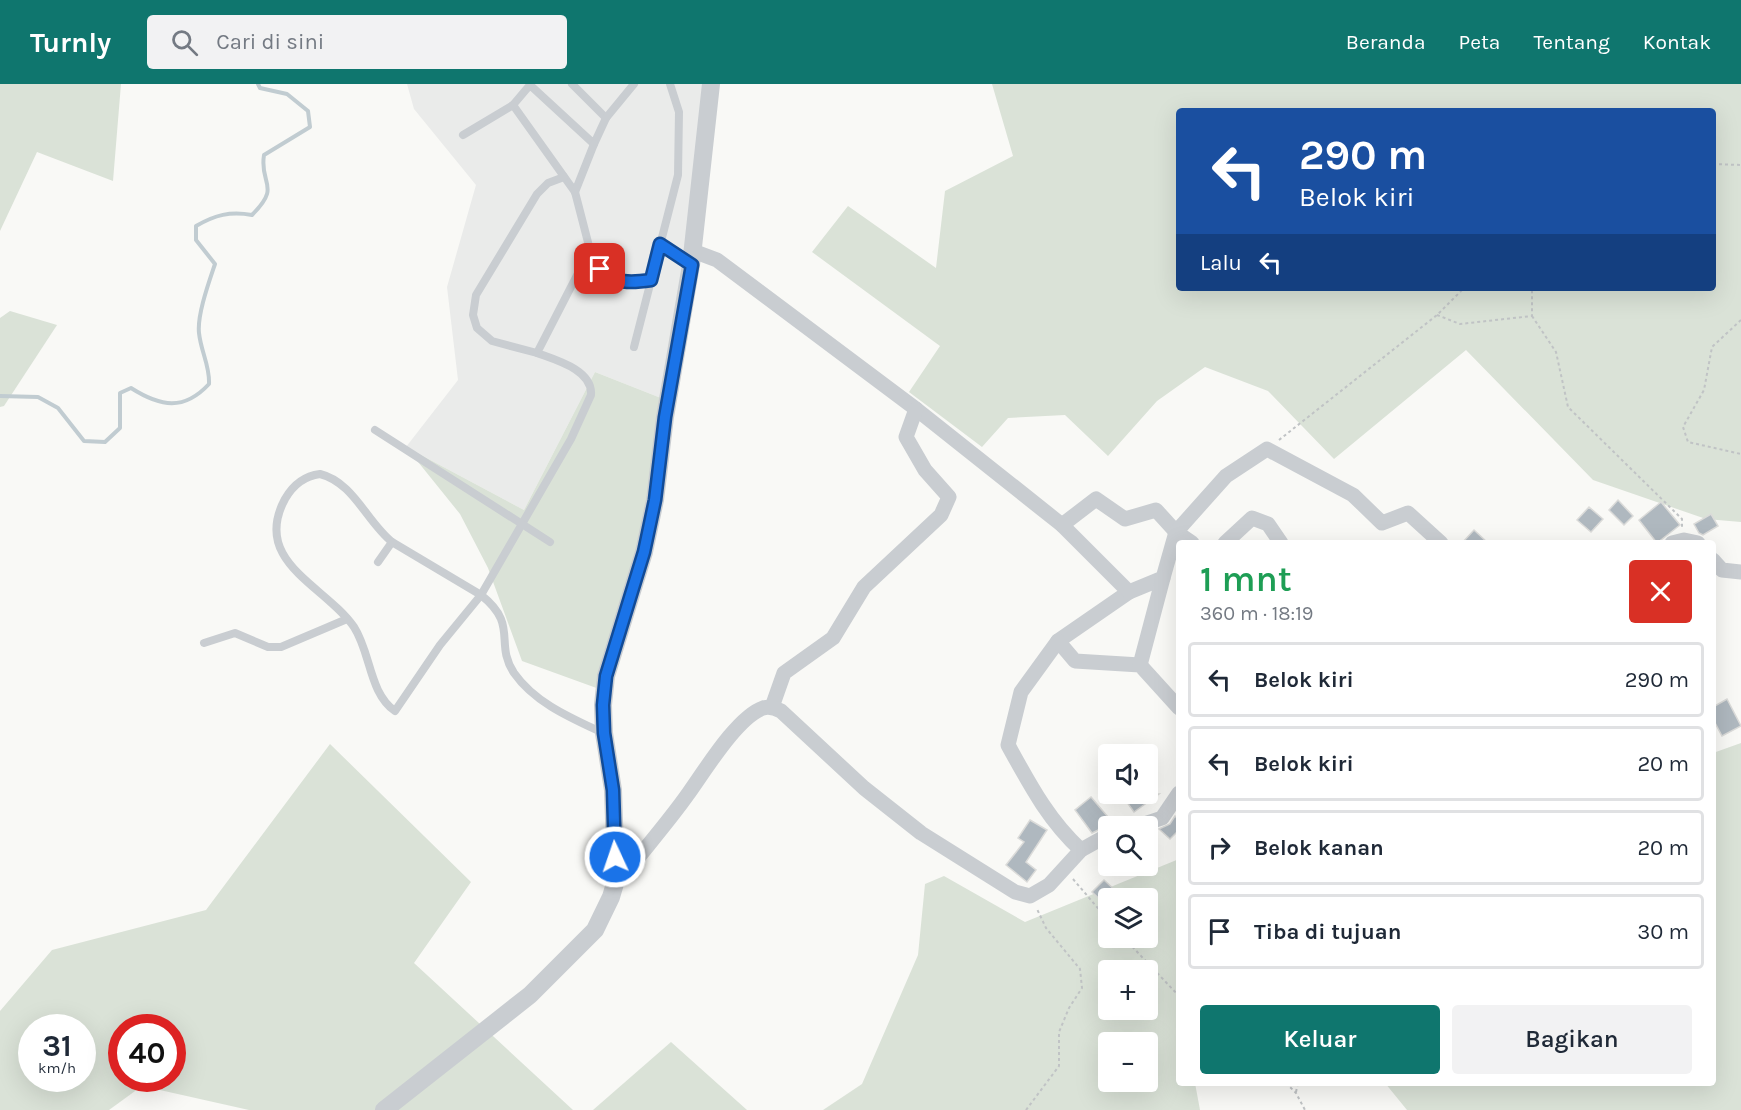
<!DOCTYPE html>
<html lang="id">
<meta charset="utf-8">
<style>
:root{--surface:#fff;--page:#f2f2f3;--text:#1f2937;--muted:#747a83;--line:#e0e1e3;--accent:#0f766e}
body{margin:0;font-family:Karla,sans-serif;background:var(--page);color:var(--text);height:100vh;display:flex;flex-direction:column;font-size:22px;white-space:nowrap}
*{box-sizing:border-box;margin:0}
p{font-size:20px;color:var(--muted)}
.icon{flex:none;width:33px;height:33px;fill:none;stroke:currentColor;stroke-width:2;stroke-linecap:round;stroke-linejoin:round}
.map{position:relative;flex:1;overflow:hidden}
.details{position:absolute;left:1176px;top:456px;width:540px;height:546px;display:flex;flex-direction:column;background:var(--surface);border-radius:6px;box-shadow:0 6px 24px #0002}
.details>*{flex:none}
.top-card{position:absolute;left:1176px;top:24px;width:540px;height:183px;border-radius:6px;box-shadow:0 6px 24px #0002;background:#1a4fa0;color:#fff;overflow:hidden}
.fabs{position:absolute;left:1098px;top:660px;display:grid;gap:12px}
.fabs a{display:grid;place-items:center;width:60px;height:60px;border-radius:6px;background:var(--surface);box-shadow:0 6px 24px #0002;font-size:30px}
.speed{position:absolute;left:18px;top:930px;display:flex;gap:12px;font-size:30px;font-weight:700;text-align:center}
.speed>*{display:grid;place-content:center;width:78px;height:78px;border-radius:50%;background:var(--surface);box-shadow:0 6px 24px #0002;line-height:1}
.speed small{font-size:15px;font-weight:400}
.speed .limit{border:9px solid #d22;background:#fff;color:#111}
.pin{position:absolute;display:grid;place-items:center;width:51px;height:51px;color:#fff;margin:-26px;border-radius:12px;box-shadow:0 3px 9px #0006}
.me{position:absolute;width:66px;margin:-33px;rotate:357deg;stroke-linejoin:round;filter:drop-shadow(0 0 4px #0008)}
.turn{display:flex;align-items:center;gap:21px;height:126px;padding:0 24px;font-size:27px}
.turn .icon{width:78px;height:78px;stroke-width:2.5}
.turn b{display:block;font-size:42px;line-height:51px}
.then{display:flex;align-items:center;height:57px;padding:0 24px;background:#0003;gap:12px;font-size:22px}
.round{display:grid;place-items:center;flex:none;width:63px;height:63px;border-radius:6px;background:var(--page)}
.headline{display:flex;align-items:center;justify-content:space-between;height:102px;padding:0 24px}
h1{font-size:36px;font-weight:600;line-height:45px;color:#1e9e55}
.action{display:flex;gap:12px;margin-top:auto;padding:12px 24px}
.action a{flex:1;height:69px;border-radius:6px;background:var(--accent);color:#fff;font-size:24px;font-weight:600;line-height:69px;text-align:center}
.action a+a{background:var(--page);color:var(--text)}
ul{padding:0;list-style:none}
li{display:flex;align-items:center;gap:18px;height:75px;margin:0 12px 9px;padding:0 12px;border:3px solid var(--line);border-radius:6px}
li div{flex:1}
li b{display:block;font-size:22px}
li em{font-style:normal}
header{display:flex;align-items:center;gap:36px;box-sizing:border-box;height:84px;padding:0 30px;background:var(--accent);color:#fff}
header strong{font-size:28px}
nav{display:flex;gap:33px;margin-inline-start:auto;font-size:21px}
.search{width:420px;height:54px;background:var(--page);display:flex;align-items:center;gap:15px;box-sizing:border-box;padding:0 21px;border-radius:6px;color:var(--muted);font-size:22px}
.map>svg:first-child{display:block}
</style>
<header>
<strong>Turnly</strong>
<div class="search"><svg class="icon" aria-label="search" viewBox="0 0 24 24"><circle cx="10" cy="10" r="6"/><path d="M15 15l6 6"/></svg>Cari di sini</div>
<nav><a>Beranda</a><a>Peta</a><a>Tentang</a><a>Kontak</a></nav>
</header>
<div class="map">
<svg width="1741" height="1026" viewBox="0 0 1741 1026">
<rect width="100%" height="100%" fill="#f9f9f6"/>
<path fill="#eaebea" d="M407 0H712L666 316 595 288 524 426 406 363 458 296 447 203 476 101 414 25Z"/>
<g fill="#dae2d7" fill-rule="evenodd">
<path d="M0 0H121L113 97 37 68 0 147Z"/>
<path d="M992 0H1741V438L1706 435 1593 396 1466 266 1334 375 1268 307 1205 283 1157 317 1108 372 1065 331 1008 334 982 363 909 308 940 262 812 168 848 122 936 184 945 107 1013 72ZM1179 27H1713V204H1179Z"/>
<path d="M10 227 57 241 4 322 0 323V234Z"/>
<path d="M595 288 666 316 648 464 602 606 522 577 488 484 460 430 406 363 524 426Z"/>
<path d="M1741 659V1026H1407L1385 999H1713V669Z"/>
<path d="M330 660 471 798 414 879 573 1026H249L142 1002 109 1026H0V927L52 866 206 826ZM32 944H82V994H32ZM122 944H172V994H122Z"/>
<path d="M1179 775V999H1195L1200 1026H823L862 1000 918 871 925 800 944 792 1025 838ZM1108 814H1148V854H1108ZM1108 886H1148V926H1108ZM1108 958H1148V998H1108Z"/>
<path d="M671 958 747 1026H593Z"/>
</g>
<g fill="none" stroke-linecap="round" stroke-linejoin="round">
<path stroke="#c1ccd1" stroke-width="4" d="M0 312 38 313 58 324 84 357 105 358 120 344V309L131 304C161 323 184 327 209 300 210 282 201 268 199 249 197 231 209 198 215 180L196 156V142C215 131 230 127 252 131 282 101 259 101 264 71L310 43 308 27 287 10 260 4 258 0"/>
</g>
<g fill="#afb8bf" stroke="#dbdbd9" stroke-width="1.5">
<path d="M1618 416 1633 432 1624 441 1609 426Z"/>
<path d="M1661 418 1680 441 1657 459 1639 436Z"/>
<path d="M1589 423 1603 435 1591 448 1577 436Z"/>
<path d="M1711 430 1718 442 1703 451 1699 449 1694 440Z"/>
<path d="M1474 446 1488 459H1462Z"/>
<path d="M1727 615 1741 642 1722 652 1713 635V623Z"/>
<path d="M1121 710H1159L1134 728Z"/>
<path d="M1091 713 1113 739 1092 749 1075 726Z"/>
<path d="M1175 732 1179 736V746L1170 755 1159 745 1170 740Z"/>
<path d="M1030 736 1047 746 1026 778 1036 786 1027 798 1006 781 1024 758 1018 754Z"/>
<path d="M1104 796 1119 810 1114 814H1108L1107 822 1092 808Z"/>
</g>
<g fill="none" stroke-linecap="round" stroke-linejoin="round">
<g stroke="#c0c3c5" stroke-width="2" stroke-dasharray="3 3" stroke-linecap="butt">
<path d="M1713 80 1741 81"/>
<path d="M1437 231 1460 240 1532 232V204"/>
<path d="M1532 232 1556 268 1568 323 1682 435V443"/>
<path d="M1741 236 1712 263 1704 306 1683 343 1688 358 1741 370"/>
<path d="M1279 356 1437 231 1464 204"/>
<path d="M1073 795 1108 836"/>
<path d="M1124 854 1179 912"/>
<path d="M1286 999 1296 1009 1305 1026"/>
<path d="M1296 1008 1298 999"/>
<path d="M1026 1026 1059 982V948L1069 924 1082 904 1080 885 1046 844 1037 825"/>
</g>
<g stroke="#c9cdd1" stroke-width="8">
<path d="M572 0 606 34"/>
<path d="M513 21 575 108 590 166 537 269C556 276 593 286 591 311L571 355 481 511C519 541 494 559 514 589 535 619 571 634 603 649"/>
<path d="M463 51 513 21 530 1 594 60 606 34 634 0"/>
<path d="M575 108 594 60"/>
<path d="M660 160 691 181"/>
<path d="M590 166C607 198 617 200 652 196"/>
<path d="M634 263 678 91 679 28 670 0"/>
<path d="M537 269 492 257 477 244 473 231 476 211 537 110 548 99 564 93"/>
<path d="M375 346 550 458"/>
<path d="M320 390C353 398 367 438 392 458L481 511 440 561 395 627C369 609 371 569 354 543 326 502 251 478 285 415 293 401 304 392 320 390Z"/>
<path d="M378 478 392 458"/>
<path d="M204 559 235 549 268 563H281L347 535"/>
</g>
<g stroke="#c9cdd1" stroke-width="15">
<path d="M693 167 717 176 916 325 1062 441 1129 508 1058 557 1021 608 1008 661C1029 699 1048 736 1081 766"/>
<path d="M1062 441 1096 415 1125 435 1156 426 1176 448 1192 459"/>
<path d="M1225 459 1252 434 1268 440 1281 459"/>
<path d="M1672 459 1684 456 1698 459"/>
<path d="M1713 476 1722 486 1741 488"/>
<path d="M1129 508 1163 494 1176 448 1226 392 1267 365 1353 411 1382 439 1408 429 1441 459"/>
<path d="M1058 557 1075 577 1140 581 1179 624"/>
<path d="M1140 581 1163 494"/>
<path d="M772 623 784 589 833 554 864 503 941 431 949 413 925 386 906 353 916 325"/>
<path d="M1138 742 1162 734 1179 709"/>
<path d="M616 796 625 790C646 763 669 737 688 710 704 688 737 633 763 624 770 622 775 624 781 627L864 704 921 749 1015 808 1030 812 1049 801 1081 766 1108 751"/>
</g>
<path stroke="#c9cdd1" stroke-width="18" d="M384 1026 530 911 595 846 611 813 616 796 613 706 604 649 603 621 606 592 644 468 655 416 665 333 691 181 711 0"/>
</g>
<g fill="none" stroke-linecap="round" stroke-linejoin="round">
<g stroke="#114b97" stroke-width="15">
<path id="route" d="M600 185C615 200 631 199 651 196L660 160 692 181 665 333 655 416 644 468 606 592 603 621 604 649 613 706 615 773"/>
</g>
<use href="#route" stroke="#1a73e8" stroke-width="10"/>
</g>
</svg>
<div class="fabs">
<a><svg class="icon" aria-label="sound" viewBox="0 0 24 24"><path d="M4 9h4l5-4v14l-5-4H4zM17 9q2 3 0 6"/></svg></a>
<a><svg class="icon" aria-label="search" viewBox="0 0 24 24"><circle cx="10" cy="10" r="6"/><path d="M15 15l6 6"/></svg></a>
<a><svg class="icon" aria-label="layers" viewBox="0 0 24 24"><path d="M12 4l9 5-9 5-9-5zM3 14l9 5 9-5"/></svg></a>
<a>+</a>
<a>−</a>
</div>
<div class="speed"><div>31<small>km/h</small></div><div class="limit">40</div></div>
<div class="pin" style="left:600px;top:185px;background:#d93025"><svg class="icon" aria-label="arrive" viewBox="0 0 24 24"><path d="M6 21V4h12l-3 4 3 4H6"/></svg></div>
<svg class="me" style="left:615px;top:773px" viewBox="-20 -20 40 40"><circle r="17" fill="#1a73e8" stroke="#fff" stroke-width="3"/><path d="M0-11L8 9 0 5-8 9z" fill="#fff"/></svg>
<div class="top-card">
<div class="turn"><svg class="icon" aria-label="left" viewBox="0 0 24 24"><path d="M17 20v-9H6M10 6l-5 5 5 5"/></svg><div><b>290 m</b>Belok kiri</div></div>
<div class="then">Lalu<svg class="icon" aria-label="left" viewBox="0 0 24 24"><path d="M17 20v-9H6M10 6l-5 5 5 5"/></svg></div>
</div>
<section class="details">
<div class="headline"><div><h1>1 mnt</h1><p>360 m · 18:19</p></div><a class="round" style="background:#d93025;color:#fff"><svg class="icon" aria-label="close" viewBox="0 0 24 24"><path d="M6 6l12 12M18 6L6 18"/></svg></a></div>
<ul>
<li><svg class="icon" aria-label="left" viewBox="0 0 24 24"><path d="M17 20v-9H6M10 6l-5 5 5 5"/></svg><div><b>Belok kiri</b></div><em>290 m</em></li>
<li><svg class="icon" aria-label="left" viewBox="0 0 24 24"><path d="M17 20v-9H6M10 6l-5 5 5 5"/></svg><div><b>Belok kiri</b></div><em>20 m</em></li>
<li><svg class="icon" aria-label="right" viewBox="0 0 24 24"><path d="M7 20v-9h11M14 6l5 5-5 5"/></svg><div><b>Belok kanan</b></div><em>20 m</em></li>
<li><svg class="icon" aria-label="arrive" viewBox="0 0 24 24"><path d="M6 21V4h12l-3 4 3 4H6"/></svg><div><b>Tiba di tujuan</b></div><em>30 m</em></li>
</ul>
<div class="action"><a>Keluar</a><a>Bagikan</a></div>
</section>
</div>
